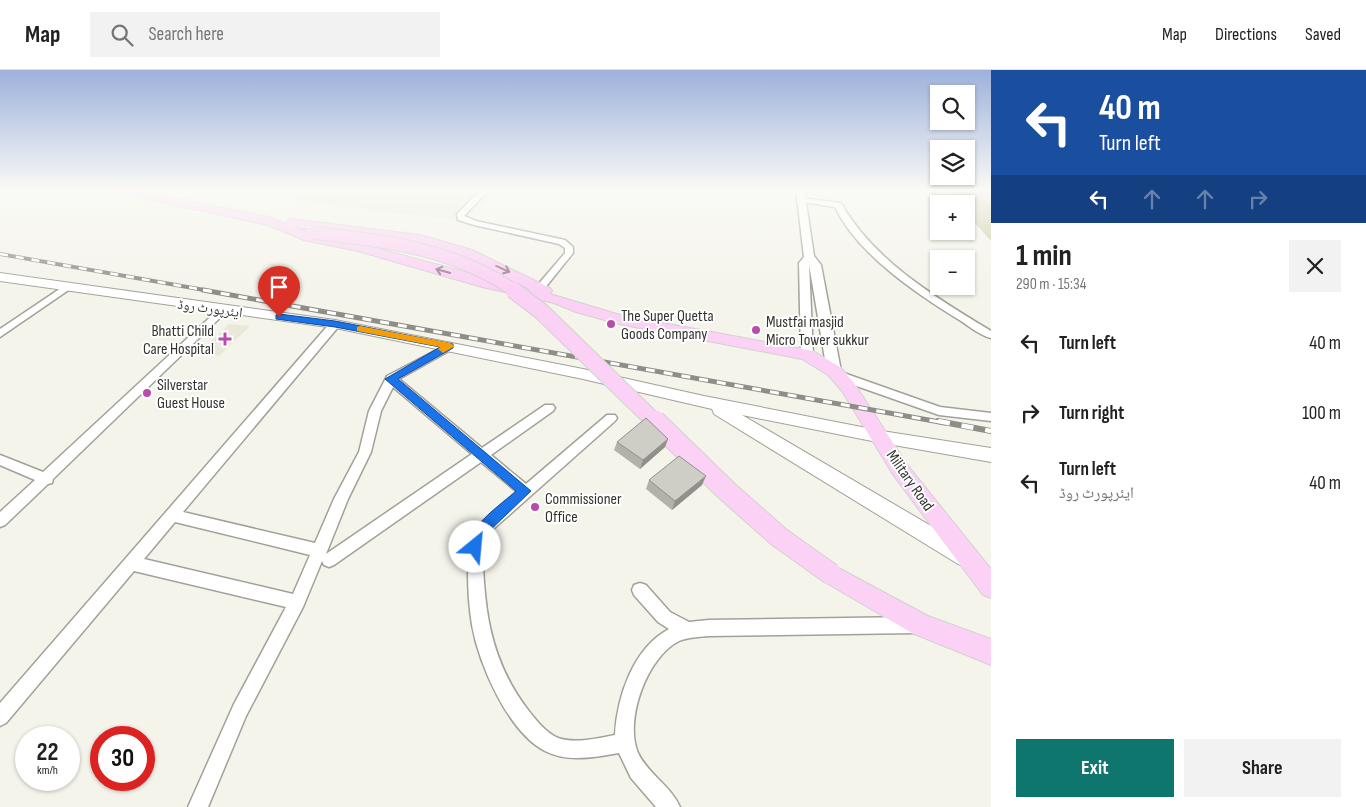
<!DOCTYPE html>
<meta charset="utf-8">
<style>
:root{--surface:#fff;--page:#f2f2f2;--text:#222;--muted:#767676;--line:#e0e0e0;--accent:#0f766e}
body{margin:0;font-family:"Sofia Sans Condensed","Noto Naskh Arabic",sans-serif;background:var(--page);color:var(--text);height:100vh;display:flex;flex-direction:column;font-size:19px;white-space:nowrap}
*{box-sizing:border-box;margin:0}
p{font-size:16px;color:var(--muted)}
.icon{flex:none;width:28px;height:28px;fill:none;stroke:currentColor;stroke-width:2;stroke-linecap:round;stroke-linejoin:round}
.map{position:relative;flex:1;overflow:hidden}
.panel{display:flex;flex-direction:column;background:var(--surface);width:375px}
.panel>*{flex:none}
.hud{background:#1a4fa0;color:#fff;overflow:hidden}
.tools{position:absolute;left:930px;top:15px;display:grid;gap:10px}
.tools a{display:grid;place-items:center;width:45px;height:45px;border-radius:0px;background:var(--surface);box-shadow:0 1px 4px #0004;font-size:25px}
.speed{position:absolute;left:15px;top:656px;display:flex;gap:10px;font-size:25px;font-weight:700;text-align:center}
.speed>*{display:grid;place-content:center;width:65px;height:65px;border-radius:50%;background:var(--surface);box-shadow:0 1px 4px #0004;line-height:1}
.speed small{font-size:12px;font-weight:400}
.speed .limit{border:8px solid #d22;background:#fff;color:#111}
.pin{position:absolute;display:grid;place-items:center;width:42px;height:42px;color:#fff;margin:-51px -21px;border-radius:50% 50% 50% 0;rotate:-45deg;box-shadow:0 0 5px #0007}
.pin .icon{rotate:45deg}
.me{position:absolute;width:55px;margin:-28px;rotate:28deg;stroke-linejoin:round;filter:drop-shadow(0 0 4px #0008)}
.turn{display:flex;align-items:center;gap:18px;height:105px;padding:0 25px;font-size:22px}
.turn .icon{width:65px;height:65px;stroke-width:2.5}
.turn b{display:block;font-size:35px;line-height:42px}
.lanes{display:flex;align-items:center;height:48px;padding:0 25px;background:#0003;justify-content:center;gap:25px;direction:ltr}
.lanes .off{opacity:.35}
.round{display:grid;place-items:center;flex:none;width:52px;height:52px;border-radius:0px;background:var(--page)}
.headline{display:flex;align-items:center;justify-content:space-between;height:85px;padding:0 25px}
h1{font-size:30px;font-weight:700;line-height:38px}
.action{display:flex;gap:10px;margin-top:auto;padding:10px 25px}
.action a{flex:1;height:58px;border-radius:0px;background:var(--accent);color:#fff;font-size:20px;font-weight:700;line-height:58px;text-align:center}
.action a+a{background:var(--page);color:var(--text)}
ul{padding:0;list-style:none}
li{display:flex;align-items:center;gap:15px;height:70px;padding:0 25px}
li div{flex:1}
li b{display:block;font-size:19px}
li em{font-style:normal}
header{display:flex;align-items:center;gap:30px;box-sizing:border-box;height:70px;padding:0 25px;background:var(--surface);border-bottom:1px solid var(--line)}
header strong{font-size:24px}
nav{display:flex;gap:28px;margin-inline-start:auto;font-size:18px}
.search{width:350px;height:45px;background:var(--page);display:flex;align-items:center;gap:12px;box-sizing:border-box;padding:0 18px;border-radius:0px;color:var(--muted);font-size:19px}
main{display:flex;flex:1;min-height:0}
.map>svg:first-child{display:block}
</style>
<header>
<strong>Map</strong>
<div class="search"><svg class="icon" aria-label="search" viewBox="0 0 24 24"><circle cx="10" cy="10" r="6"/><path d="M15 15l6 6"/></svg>Search here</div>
<nav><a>Map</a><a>Directions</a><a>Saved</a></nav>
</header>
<main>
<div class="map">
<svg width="991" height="737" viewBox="0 0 991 737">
<rect width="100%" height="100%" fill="#f5f4eb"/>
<g fill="#eae8d9">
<path d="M242 119H501L463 151 315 133Z"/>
<path d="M229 254 250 256 219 286 200 282Z"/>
</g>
<path fill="#cac6a2" d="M947 119H991V171L966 143V134H959Z"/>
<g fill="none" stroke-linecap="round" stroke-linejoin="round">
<g stroke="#a2a199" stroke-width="3">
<g id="minor">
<path d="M482 119H490L464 146 476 151 565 170 573 177V183L544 219H538L536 217 565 183V178L559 174 474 155 458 150 457 144Z"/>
<path d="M800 128 841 133C874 191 935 227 991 261V268C981 266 970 257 961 251 917 224 858 185 835 137L803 132 799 130Z"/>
<path d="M67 214 70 215V219L0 267V259Z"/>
<path d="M223 237 228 240 226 242 53 409 52 413 48 414 5 455 0 457V442L35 410 0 395V385L43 402 220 238Z"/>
<path d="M335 251 340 254 339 256 183 442 315 473 334 429 359 382 369 341 387 306 450 273 455 276 454 278 399 309 482 378 545 335H553L555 338 553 341 491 385 526 414 607 345H615L617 348 615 351 482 469C484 534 487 586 528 640 536 650 546 663 558 668 575 674 599 668 615 665 617 627 633 578 669 559L658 552 634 525 632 520 634 515 640 513 646 515 670 542 689 552 709 550 914 547 920 549 922 555 920 561 914 563 709 566C699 567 688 567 679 571 647 587 624 650 638 683 648 704 671 716 680 737H656L631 708 619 683C594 687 568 693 545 681 508 662 479 594 472 555 469 537 468 519 468 502 468 488 465 473 472 461L517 422 481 392 334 495 329 497 324 495 322 491 303 537 246 646 208 737H188L234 634 286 537 134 501 6 653 0 656V633L331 252ZM393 317 472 384 326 484 348 429 371 382 381 341ZM175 452 310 485 293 524 144 489Z"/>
<path d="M838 301 940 337 991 343V351L939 345 834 308 832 305 834 302Z"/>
</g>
</g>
<g stroke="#a2a199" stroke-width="3">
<path id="tertiary" d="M796 119H804L814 186 821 195 841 301 834 305 827 301 809 194 813 285 807 289 801 285 799 193 804 187Z"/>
</g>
<g stroke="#a2a199" stroke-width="2">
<path id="secondary" d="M0 203 335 250 583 299 704 326 882 361 991 378V392L882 373 742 345 972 480 975 487 972 494 965 496 958 494 714 344 712 339 583 309 335 258 0 211Z"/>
</g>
<g stroke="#d2d2d1" stroke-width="2">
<g id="primary">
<path d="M109 119H128L268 147 287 154 288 150 292 149 420 165 472 180 550 218 552 221 550 224 620 245 813 281 840 297 854 313 908 396 991 499V528L983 525 894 406 842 321 828 305 802 289 619 254 576 242 554 233 482 217 358 181 304 170 268 155 114 122ZM293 157 415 172 462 186 531 220 365 175 312 164Z"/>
<path d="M831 494 928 546 991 569V595L912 563 823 511 820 504 823 497Z"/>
</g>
</g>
<path stroke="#b0afa8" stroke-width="2" stroke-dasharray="2.5 2.5" stroke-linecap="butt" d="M956 119 991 138"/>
<use href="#minor" fill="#fff" fill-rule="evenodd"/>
<use href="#tertiary" fill="#fff" fill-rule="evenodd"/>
<use href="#secondary" fill="#fff" fill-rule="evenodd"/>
<use href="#primary" fill="#fbd1f5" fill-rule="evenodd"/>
<g stroke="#8e8e87" stroke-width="4">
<path id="rail-far2" d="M0 184 210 221"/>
</g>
<g stroke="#8e8e87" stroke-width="5">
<path id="rail-far1" d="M203 220 945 353"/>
</g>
<g stroke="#8e8e87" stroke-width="6">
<path id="rail" d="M938 351 991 361"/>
</g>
<use href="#rail-far2" stroke="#fff" stroke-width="2.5" stroke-dasharray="8" stroke-linecap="butt"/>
<use href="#rail-far1" stroke="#fff" stroke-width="3" stroke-dasharray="9" stroke-linecap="butt"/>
<use href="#rail" stroke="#fff" stroke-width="4.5" stroke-dasharray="12" stroke-linecap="butt"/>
<g stroke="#d2d2d1" stroke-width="14" stroke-linecap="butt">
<path id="primary-bridge-far2" d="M315 163C386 171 455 179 515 221"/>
</g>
<g stroke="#d2d2d1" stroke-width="18" stroke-linecap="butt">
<path id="primary-bridge-far1" d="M513 220 542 242 656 353"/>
</g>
<g stroke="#d2d2d1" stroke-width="23" stroke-linecap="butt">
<path id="primary-bridge" d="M655 351 727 421 779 467 831 504"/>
</g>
<use href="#primary-bridge-far2" stroke="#fbd1f5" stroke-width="12"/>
<use href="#primary-bridge-far1" stroke="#fbd1f5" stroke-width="16"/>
<use href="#primary-bridge" stroke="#fbd1f5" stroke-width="21"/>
</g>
<g fill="#b2b1aa">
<path d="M668 369 665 377 640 399 614 380 617 372Z"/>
<path d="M649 410 702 415 672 440 646 419Z"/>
</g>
<g fill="#91908b">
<path d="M668 369 665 377 640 399 643 390Z"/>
<path d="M706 406 702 415 672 440 675 431Z"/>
</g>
<g fill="#cfcec6" stroke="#91908b">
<path d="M646 348 668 369 643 390 617 372Z"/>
<path d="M679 386 706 406 675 431 649 410Z"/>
</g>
<defs><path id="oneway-shaft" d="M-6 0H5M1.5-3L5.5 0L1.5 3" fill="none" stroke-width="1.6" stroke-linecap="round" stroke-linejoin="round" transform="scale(1.25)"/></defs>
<g stroke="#978292">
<use href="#oneway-shaft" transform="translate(503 199) rotate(24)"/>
<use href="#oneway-shaft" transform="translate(443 201) rotate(-164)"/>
</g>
<linearGradient id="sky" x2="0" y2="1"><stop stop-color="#9db1db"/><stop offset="0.54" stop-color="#fafaf6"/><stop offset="1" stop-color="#fafaf6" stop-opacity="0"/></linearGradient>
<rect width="991" height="222" fill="url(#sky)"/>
<path fill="#1a73e8" stroke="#114b97" d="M279 244 335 251 453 274V278L398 309 531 421 483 467 480 481H470C461 461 503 433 516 421L385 309 440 277 335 257 276 249V245Z"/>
<path fill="#f59e0b" d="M360 256 450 273 455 276 443 283 438 279 440 277 357 261V257Z"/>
<g fill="#b84cab" stroke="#fff" stroke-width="2">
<circle cx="611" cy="254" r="5"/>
<circle cx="756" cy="260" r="5"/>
<path d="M222.5 261.5h5v5h5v5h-5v5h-5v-5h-5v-5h5z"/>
<circle cx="147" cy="323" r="5"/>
<circle cx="535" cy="437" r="5"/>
</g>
<g text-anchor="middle" stroke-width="4" stroke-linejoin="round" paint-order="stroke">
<g font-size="14" fill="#33332f" stroke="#fff">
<text transform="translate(210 238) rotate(8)" y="5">ایئرپورٹ روڈ</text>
</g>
<g font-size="16" fill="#33332f" stroke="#fff" text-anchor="start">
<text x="621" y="251">The Super Quetta<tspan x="621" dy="18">Goods Company</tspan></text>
<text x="766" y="257">Mustfai masjid<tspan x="766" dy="18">Micro Tower sukkur</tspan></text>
<text x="214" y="266" text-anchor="end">Bhatti Child<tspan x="214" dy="18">Care Hospital</tspan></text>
<text x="157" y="320">Silverstar<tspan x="157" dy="18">Guest House</tspan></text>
<text x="545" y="434">Commissioner<tspan x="545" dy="18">Office</tspan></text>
</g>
<g font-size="16" fill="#33332f" stroke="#fff">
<text transform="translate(911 410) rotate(55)" y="6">Military Road</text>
</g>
</g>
</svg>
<div class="tools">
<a><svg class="icon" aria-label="search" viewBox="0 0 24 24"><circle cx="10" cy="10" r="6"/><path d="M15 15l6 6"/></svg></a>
<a><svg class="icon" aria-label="layers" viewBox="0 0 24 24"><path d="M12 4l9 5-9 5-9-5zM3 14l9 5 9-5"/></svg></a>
<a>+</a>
<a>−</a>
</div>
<div class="speed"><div>22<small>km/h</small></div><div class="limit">30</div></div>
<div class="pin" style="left:279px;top:247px;background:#d93025"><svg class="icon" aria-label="arrive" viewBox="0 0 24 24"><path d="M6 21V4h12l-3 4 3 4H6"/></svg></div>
<svg class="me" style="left:475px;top:477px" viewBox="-20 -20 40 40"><circle r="19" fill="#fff"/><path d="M0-13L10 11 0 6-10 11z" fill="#1a73e8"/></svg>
</div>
<section class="panel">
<div class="hud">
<div class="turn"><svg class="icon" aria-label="left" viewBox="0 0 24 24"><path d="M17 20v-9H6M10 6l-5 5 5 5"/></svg><div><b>40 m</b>Turn left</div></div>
<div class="lanes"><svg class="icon" aria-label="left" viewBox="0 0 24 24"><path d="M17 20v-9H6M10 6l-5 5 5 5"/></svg><svg class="icon off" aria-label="ahead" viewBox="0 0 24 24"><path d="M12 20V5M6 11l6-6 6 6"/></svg><svg class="icon off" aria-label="ahead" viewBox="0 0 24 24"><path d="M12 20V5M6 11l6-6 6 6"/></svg><svg class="icon off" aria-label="right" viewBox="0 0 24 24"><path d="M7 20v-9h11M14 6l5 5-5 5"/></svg></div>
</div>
<div class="headline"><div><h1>1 min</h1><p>290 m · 15:34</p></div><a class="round"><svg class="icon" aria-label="close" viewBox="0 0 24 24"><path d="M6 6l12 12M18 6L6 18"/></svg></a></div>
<ul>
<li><svg class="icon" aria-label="left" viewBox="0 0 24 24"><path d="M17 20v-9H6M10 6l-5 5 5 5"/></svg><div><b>Turn left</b></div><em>40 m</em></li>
<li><svg class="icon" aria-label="right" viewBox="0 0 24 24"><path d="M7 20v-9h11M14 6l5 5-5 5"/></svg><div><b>Turn right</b></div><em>100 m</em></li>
<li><svg class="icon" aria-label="left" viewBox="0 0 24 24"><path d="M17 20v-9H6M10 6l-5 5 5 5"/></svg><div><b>Turn left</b><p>ایئرپورٹ روڈ</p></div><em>40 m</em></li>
</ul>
<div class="action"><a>Exit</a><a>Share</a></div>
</section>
</main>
